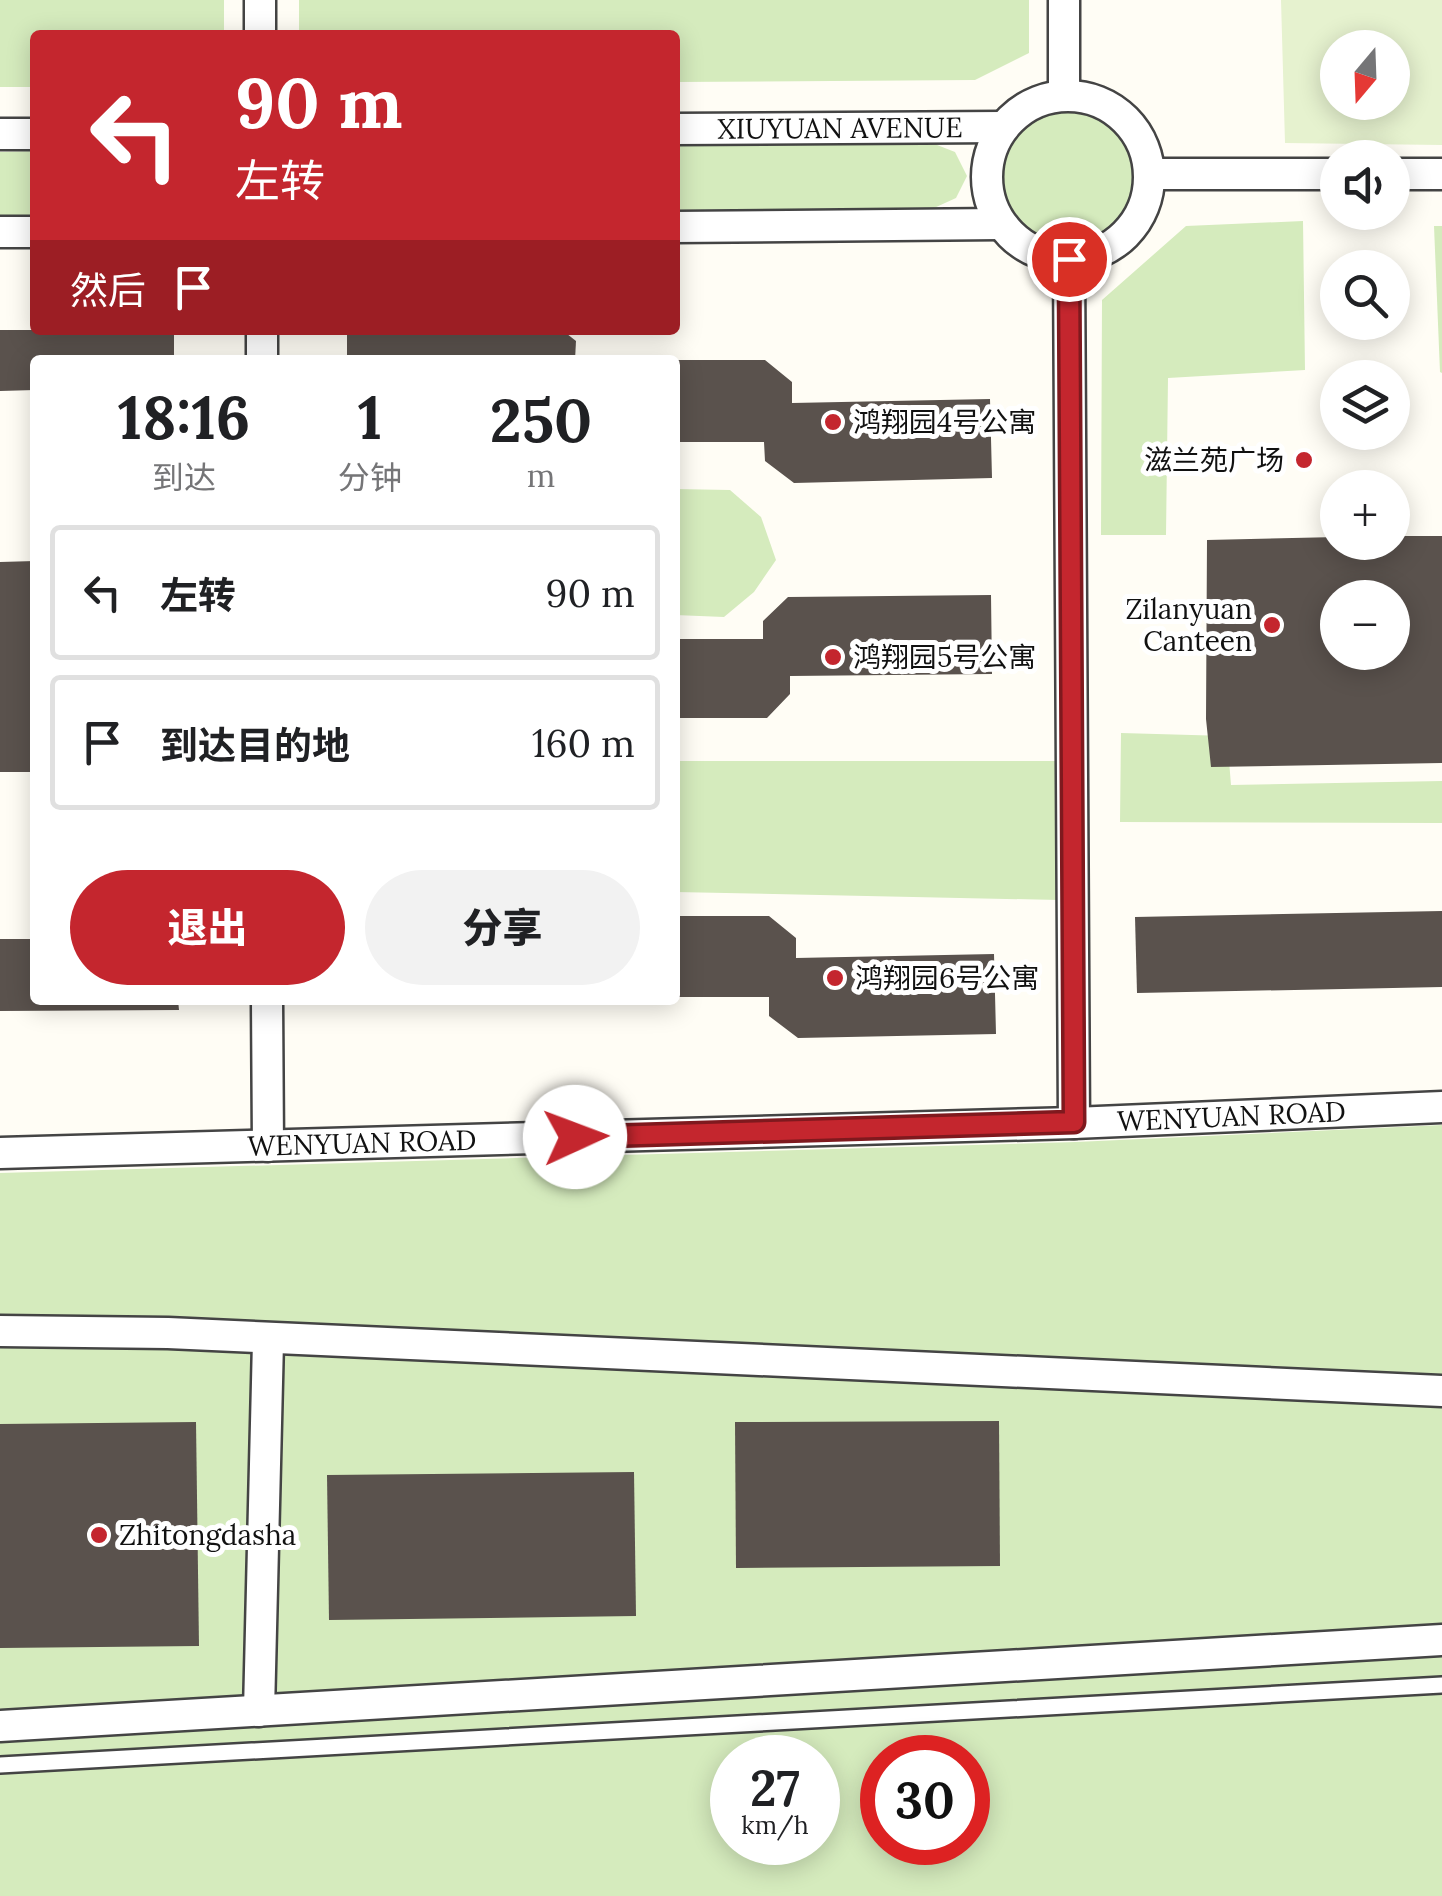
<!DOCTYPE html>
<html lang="zh">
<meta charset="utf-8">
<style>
:root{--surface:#fff;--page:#f2f2f2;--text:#202124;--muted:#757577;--line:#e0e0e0;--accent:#c4262e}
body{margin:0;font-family:Lora,"Noto Sans SC",serif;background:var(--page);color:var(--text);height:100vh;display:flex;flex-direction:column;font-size:38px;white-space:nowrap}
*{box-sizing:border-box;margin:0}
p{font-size:32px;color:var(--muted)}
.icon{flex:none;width:55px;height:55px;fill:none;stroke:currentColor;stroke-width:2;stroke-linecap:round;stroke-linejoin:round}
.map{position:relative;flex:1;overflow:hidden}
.drawer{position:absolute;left:30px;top:355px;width:650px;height:650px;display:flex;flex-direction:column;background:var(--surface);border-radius:10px;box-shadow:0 5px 25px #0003}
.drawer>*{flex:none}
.guide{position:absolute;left:30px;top:30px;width:650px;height:305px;border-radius:10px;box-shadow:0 5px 25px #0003;background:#c4262e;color:#fff;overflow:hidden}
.needle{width:65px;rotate:199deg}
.buttons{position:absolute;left:1320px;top:30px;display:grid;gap:20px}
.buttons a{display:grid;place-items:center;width:90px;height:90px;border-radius:50%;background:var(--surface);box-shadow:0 5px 25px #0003;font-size:50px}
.speed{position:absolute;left:710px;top:1735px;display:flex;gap:20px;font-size:50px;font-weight:700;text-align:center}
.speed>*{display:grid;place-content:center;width:130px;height:130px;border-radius:50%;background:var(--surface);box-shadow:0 5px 25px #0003;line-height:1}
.speed small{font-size:25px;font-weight:400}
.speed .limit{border:15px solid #d22;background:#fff;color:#111}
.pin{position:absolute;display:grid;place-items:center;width:85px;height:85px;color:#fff;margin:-42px;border:5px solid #fff;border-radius:50%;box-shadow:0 2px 10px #0007}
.me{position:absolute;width:110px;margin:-55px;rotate:88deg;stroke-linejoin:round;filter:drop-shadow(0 0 8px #0008)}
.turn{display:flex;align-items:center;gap:35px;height:210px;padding:0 40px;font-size:45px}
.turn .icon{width:130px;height:130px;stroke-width:2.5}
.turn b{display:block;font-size:70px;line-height:85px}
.then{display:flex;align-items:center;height:95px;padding:0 40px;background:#0003;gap:20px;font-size:38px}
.eta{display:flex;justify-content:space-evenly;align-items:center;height:170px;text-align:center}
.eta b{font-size:60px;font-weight:800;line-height:70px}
.button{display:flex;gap:20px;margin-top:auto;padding:20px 40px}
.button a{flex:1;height:115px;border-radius:60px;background:var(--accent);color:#fff;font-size:40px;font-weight:800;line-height:115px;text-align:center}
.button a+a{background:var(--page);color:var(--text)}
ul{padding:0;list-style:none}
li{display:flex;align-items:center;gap:30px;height:135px;margin:0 20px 15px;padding:0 20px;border:5px solid var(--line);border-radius:10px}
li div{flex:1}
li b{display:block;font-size:38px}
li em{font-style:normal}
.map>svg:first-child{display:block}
</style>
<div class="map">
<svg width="1442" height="1896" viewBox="0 0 1442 1896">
<rect width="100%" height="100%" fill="#fffdf5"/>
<g fill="#d5ebbd" fill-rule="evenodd">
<path d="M0 0H224V35H35V87H0Z"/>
<path d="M299 0H1029V53L975 80 675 82V35H299Z"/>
<circle cx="1068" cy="177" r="65"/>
<path d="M932 143 955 152 967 176 956 198 934 208 675 210V146Z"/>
<path d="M35 151V215H0V152Z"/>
<path d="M1303 221 1305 370 1168 378 1166 535H1101L1102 300 1186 226Z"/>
<path d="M1434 226H1442V373L1440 372Z"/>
<path d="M675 489 730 490 761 517 776 560 754 592 724 617 675 615Z"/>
<path d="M1121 733 1227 736 1231 785 1442 781V823L1120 822Z"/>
<path d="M675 761H1062L1059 900 675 892Z"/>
<path d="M1442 1125V1896H0V1173L1076 1142ZM732 1758H818V1842H732ZM882 1758H968V1842H882Z"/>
</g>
<path fill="#e6f2cf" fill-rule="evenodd" d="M1281 0H1442V145L1285 143ZM1338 48H1392V102H1338Z"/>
<g fill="#5a524d" fill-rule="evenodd">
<path d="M0 330H174V360H35V390L0 391Z"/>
<path d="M347 330H562L576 341 575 360H347Z"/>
<path d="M675 360H765L792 382V403L990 399 992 478 794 483 765 461 764 442H675Z"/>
<path d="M1392 536H1442V763L1211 767 1206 719 1207 540 1338 537V542H1392ZM1338 598H1392V652H1338Z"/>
<path d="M35 561V772H0V562Z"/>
<path d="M991 595 992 674 790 676V694L767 718H675V639H763V621L788 597Z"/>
<path d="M1442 911V987L1137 993 1135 917Z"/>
<path d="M675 916H769L796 938V958L994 954 996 1034 798 1038 769 1016V997H675Z"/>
<path d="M0 939H35V1000H178L179 1010 0 1011Z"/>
<path d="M999 1421 1000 1566 736 1568 735 1422Z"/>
<path d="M196 1422 199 1646 0 1648V1424Z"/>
<path d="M634 1472 636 1616 329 1620 327 1475Z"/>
</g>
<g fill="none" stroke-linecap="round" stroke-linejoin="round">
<g stroke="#444" stroke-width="20">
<path id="lane" d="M0 1765 1442 1685"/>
</g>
<g stroke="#444" stroke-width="35">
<g id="street">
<path d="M260 0V35"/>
<path d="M1064 0V95"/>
<circle cx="1068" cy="177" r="81"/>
<path id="s1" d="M675 129 1003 127"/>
<path d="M0 134H35"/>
<path d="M1150 174H1338"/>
<path d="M1392 174H1442"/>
<path d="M675 227 1000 224"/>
<path d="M0 232H35"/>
<path d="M1069 259 1074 1123"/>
<path d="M262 330V360"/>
<path d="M267 1000 268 1146"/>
<path id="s2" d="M0 1153 1074 1123 1442 1107"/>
<path d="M0 1331 168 1333 1442 1391"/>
<path d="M259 1711 268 1341"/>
<path d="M0 1726 1442 1640"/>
</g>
</g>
<use href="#lane" stroke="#fff" stroke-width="15"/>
<use href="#street" stroke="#fff" stroke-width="30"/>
</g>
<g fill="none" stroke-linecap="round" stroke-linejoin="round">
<g stroke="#7f191e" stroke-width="25">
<path id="route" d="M575 1137 1074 1122 1069 259"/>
</g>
<use href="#route" stroke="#c4262e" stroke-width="18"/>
</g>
<g fill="#c4262e" stroke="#fff" stroke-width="4">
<circle cx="833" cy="422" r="10"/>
<circle cx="1304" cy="460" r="10"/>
<circle cx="1272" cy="625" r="10"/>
<circle cx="833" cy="657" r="10"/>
<circle cx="835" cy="978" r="10"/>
<circle cx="99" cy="1535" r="10"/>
</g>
<g text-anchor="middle" stroke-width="10" stroke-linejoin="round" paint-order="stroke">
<g font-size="28" fill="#111" stroke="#fff">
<text dy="10" stroke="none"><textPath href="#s1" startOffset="165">XIUYUAN AVENUE</textPath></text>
<text dy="10" stroke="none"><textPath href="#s2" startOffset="1232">WENYUAN ROAD</textPath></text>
<text dy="10" stroke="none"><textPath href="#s2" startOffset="362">WENYUAN ROAD</textPath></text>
</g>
<g font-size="28" fill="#111" stroke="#fff" text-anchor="start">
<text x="853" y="432">鸿翔园4号公寓</text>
<text x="1284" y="470" text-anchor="end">滋兰苑广场</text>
<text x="1252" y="619" text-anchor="end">Zilanyuan<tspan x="1252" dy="32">Canteen</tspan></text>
<text x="853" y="667">鸿翔园5号公寓</text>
<text x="855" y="988">鸿翔园6号公寓</text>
<text x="119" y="1545">Zhitongdasha</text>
</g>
</g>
</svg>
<div class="buttons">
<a><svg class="needle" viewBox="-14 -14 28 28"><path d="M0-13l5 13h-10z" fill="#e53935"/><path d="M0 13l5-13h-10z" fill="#757577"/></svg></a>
<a><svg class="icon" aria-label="sound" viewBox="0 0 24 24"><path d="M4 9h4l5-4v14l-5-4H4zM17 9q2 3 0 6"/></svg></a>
<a><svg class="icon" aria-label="search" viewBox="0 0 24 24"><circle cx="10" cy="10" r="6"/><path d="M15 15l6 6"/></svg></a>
<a><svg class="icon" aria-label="layers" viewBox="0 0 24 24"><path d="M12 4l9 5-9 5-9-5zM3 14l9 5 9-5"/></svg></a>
<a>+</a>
<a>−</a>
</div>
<div class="speed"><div>27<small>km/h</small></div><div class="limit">30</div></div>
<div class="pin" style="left:1069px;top:259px;background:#d93025"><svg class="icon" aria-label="arrive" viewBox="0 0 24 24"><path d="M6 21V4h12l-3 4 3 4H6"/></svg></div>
<svg class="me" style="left:575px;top:1137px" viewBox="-20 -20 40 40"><circle r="19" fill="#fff"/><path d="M0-13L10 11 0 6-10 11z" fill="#c4262e"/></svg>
<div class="guide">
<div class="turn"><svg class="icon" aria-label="left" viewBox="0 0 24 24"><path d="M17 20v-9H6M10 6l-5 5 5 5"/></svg><div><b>90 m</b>左转</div></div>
<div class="then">然后<svg class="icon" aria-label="arrive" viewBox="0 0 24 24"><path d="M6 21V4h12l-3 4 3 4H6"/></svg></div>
</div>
<section class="drawer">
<div class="eta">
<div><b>18:16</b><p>到达</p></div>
<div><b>1</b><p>分钟</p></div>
<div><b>250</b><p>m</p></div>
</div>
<ul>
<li><svg class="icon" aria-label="left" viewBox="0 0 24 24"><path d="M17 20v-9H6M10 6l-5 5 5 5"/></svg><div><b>左转</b></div><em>90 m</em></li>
<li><svg class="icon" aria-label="arrive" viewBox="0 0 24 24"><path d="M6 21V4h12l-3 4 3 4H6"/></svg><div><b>到达目的地</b></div><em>160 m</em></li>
</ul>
<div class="button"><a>退出</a><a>分享</a></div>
</section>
</div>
